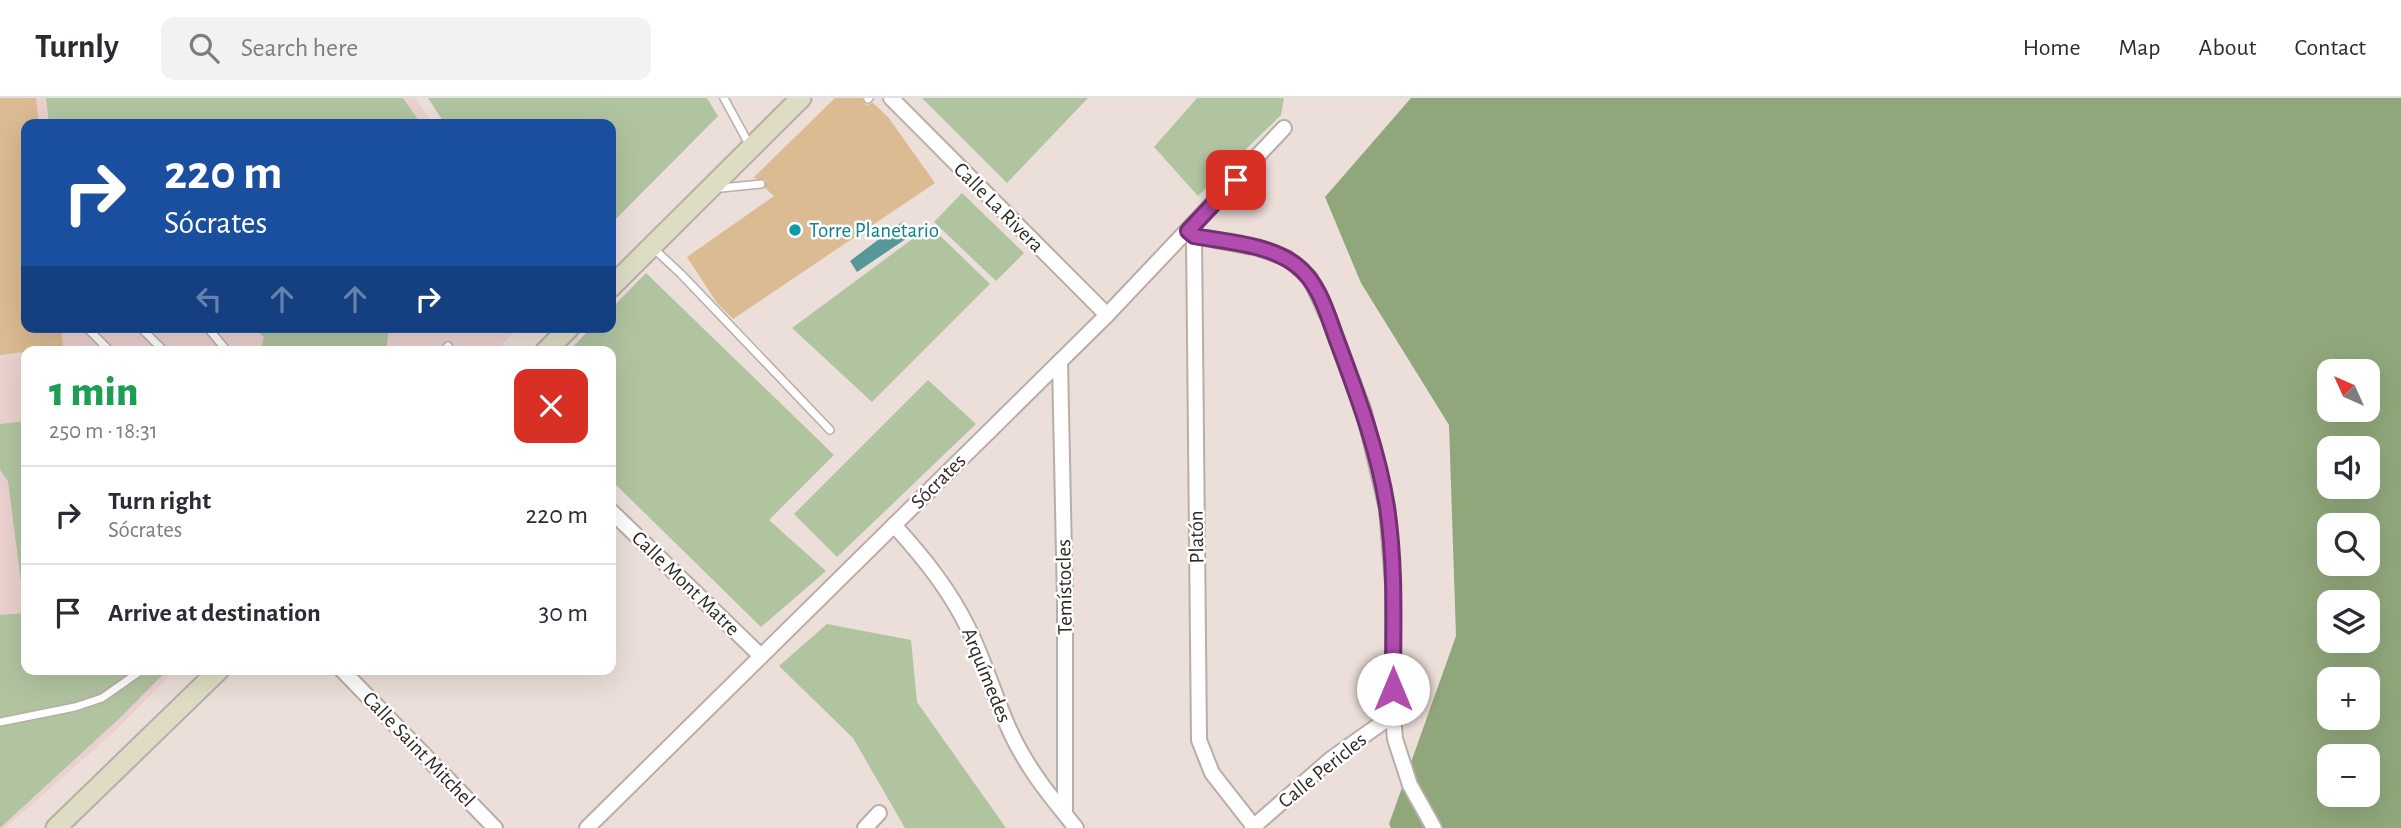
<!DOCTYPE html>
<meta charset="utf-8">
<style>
:root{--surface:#fff;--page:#f2f2f3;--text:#2b2b33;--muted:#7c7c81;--line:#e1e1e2}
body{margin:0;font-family:"Alegreya Sans",sans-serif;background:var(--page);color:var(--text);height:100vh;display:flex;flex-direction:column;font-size:26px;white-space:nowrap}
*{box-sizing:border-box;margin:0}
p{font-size:23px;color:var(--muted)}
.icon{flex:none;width:38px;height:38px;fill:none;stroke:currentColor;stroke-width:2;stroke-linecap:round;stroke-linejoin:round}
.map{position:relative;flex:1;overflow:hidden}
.sheet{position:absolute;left:21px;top:248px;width:595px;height:329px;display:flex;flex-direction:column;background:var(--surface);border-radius:14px;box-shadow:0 7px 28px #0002}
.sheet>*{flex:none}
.top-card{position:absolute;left:21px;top:21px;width:595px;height:214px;border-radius:14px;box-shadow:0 7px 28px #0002;background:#1a4fa0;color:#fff;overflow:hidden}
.needle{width:46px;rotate:315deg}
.fabs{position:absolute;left:2317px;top:261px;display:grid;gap:14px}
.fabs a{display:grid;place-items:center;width:63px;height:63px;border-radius:14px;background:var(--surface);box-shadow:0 7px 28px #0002;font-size:35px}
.pin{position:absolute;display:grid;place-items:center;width:60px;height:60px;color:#fff;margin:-30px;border-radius:14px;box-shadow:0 4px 10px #0006}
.me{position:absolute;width:77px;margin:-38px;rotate:0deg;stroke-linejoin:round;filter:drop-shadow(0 0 5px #0008)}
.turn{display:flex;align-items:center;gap:24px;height:147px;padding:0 28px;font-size:32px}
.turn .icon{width:91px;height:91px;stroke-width:2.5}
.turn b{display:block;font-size:49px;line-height:60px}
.lanes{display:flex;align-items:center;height:66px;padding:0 28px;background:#0003;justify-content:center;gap:35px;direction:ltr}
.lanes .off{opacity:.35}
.round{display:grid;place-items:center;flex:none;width:74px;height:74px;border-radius:14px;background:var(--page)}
.summary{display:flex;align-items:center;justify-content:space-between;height:119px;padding:0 28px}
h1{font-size:42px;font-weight:800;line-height:52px;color:#1e9e55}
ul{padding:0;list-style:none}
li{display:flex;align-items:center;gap:21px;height:98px;padding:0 28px;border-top:2px solid var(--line)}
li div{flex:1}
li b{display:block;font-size:26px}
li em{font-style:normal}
header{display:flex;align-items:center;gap:42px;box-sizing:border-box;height:98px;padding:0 35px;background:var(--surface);border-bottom:2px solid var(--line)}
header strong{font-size:33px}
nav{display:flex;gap:38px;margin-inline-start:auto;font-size:24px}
.search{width:490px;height:63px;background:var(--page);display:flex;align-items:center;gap:18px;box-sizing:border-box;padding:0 24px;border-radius:14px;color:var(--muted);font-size:26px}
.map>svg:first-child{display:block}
</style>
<header>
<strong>Turnly</strong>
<div class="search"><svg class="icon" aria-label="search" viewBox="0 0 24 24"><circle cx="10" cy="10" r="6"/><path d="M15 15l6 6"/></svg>Search here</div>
<nav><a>Home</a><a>Map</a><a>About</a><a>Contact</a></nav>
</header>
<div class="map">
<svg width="2401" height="730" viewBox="0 0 2401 730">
<rect width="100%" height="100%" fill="#ecdfda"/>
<path fill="#ebd1ce" d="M0 0H415L433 26H26V229H519L495 254H26V572H175L113 635 5 730H0Z"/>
<g fill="#b1c4a0">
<path d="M46 0H403L421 26H49Z"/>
<path d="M428 0H707L718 18 611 126V26H445Z"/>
<path d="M922 0H1088L1007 85Z"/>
<path d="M1197 0H1284L1281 17 1198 98 1154 49Z"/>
<path d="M962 95 1024 155 996 183 934 124Z"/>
<path d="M930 128 990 186 872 304 792 230Z"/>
<path d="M646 175 834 357 769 422 826 473 761 529 611 382V254H568L592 229H611V211Z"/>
<path d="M253 229H389L386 254H260L264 239Z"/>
<path d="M928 282 976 326 837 459 794 416Z"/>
<path d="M26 323V572H167L123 617 0 730V517L25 515 8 383 0 372V326Z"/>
<path d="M827 526 911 542 917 604 1006 730H905L853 640 779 568Z"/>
</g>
<path fill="#90a77b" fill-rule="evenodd" d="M1411 0H2401V730H1391L1389 726 1456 538 1449 327 1361 185 1325 99ZM2329 273H2368V312H2329ZM2329 350H2368V388H2329ZM2329 427H2368V466H2329ZM2329 504H2368V542H2329ZM2329 581H2368V620H2329ZM2329 658H2368V696H2329Z"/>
<path fill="#569799" d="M902 124 913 136 857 174 850 163Z"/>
<g fill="#dbbb91">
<path d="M0 0H36L39 26H26V229H61L63 249 0 257Z"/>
<path d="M835 0H862L866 7 873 5 888 19 935 85 733 221 717 205 687 159 774 98 765 90 766 82 753 80Z"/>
</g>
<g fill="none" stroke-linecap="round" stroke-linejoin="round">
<g stroke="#b9ada8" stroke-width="10">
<g id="lane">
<path d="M724 0 750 48"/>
<path d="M868 1 869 0"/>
<path d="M718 88 721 90 761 86"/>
<path d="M652 149 681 176 830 332"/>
<path d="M86 229 111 254"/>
<path d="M140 229 165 254"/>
<path d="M207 229 228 254"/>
<path d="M443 254 448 248"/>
<path d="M0 624 75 609 102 600 142 572"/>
</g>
</g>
<g stroke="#b9ada8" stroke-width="18">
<g id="street">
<path d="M891 0 1107 217"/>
<path d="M1188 133 1194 138 1199 642 1212 675 1255 730"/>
<path d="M1194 138 1258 150 1287 160 1310 180 1330 223 1364 314 1387 411 1393 486V617L1395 641 1410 687 1434 730"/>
<path d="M1060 264 1065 505V715"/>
<path d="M611 413 761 558"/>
<path d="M894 427C923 459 950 492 969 532 989 572 999 617 1022 656 1037 683 1057 706 1076 730"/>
<path d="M342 572 495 730"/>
<path d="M587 730 1107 217 1284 30"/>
<path d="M865 730 879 715"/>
<path d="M1252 730 1331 661 1393 617"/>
</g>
</g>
<g stroke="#b9ada8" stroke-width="23">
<g id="secondary">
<path d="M611 189 801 0"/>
<path d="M545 254 570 229"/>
<path d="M56 730 219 572"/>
</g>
</g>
<use href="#lane" stroke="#fff" stroke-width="7"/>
<use href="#street" stroke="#fff" stroke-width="14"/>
<use href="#secondary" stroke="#deddc4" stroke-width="19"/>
</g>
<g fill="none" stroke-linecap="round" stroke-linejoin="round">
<g stroke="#743172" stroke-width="18">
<path id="route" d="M1236 82 1188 133 1194 138C1227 144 1268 146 1296 167 1320 185 1328 219 1338 245 1358 299 1378 352 1387 409 1396 469 1393 531 1393 591"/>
</g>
<use href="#route" stroke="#b34caf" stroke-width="12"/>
</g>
<circle fill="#0f9aa8" stroke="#fff" stroke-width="2.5" cx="795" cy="132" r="7"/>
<g text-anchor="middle" stroke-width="5" stroke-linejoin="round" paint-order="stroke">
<g font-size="21" fill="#2e2927" stroke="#fff">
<text transform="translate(999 109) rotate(45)" y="7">Calle La Rivera</text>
<text transform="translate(938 383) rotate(-45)" y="7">Sócrates</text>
<text transform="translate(1196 439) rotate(-91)" y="7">Platón</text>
<text transform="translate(686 485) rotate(44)" y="7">Calle Mont Matre</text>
<text transform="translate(1064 489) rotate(-91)" y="7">Temístocles</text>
<text transform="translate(987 577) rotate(68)" y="7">Arquímedes</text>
<text transform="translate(419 651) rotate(46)" y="7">Calle Saint Mitchel</text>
<text transform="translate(1322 672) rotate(-39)" y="7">Calle Pericles</text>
</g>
<g font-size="21" fill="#0d838f" stroke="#fff" text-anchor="start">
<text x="809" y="139">Torre Planetario</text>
</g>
</g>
</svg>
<div class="fabs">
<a><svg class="needle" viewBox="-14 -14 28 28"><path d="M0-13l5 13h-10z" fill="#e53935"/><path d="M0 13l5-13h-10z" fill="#7c7c81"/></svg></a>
<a><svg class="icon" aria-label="sound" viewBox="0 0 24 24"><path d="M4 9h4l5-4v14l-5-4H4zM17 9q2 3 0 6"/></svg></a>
<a><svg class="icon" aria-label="search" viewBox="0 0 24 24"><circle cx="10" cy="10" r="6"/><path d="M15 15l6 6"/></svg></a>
<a><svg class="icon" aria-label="layers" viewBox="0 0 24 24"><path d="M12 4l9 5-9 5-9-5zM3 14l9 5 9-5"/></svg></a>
<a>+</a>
<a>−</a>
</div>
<div class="pin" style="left:1236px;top:82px;background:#d93025"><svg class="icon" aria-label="arrive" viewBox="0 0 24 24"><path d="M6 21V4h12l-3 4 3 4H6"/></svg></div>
<svg class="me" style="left:1393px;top:591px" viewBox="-20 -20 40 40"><circle r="19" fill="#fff"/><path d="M0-13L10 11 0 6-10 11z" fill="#b34caf"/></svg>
<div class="top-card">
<div class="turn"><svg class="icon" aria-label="right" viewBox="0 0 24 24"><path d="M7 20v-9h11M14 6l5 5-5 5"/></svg><div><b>220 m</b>Sócrates</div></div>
<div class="lanes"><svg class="icon off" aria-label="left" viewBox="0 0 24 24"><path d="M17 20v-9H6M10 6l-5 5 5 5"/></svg><svg class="icon off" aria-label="ahead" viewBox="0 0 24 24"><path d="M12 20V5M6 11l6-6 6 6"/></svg><svg class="icon off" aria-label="ahead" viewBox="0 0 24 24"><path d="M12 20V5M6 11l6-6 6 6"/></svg><svg class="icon" aria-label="right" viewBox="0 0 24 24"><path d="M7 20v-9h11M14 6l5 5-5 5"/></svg></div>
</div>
<section class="sheet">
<div class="summary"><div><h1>1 min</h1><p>250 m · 18:31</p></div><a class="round" style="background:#d93025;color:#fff"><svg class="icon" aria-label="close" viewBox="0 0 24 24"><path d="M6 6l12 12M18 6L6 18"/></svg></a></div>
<ul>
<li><svg class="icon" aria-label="right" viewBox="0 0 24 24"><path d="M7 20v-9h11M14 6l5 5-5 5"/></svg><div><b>Turn right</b><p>Sócrates</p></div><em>220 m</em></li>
<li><svg class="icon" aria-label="arrive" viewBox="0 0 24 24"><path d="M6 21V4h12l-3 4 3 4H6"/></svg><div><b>Arrive at destination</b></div><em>30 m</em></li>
</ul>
</section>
</div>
